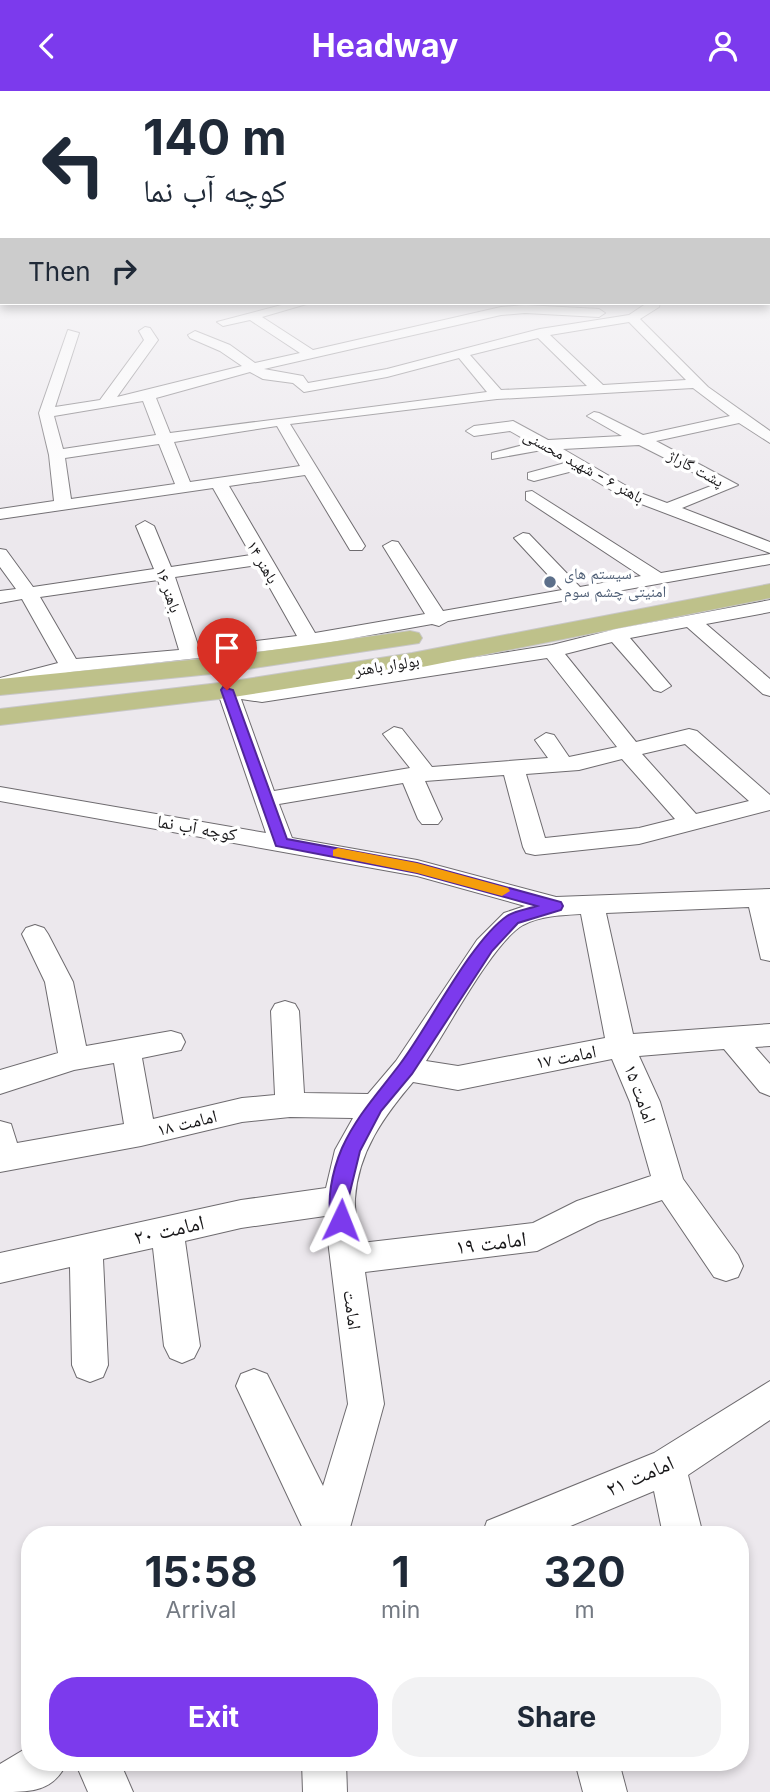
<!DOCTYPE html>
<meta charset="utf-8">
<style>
:root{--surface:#fff;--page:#f2f2f3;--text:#1f2937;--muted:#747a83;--accent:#7c3aed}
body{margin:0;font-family:Inter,"Noto Naskh Arabic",sans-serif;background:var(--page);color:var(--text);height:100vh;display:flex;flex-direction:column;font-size:26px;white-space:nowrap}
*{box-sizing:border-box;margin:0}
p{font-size:23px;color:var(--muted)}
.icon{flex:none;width:38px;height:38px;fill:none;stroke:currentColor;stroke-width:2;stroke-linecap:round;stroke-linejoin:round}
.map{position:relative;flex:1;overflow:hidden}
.drawer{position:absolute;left:21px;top:1435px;width:728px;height:245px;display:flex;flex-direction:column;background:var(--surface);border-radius:28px;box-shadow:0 4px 10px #0003}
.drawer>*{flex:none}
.banner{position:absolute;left:0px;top:0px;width:770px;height:214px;box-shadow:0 4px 10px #0003;background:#fff;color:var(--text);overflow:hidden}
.pin{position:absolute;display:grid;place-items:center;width:60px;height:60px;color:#fff;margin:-72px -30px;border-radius:50% 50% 50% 0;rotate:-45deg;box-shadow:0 0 7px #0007}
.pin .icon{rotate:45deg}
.me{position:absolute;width:77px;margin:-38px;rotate:2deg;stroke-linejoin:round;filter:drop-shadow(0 0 5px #0008)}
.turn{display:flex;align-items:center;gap:24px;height:147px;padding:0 28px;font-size:32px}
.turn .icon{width:91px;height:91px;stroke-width:2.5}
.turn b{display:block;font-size:49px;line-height:60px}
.then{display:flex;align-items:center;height:66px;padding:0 28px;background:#0003;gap:14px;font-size:26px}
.eta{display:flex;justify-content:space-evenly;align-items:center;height:119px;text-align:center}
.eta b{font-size:42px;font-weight:700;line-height:49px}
.button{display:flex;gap:14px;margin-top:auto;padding:14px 28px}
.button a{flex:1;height:80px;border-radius:28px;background:var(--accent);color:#fff;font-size:28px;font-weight:700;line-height:80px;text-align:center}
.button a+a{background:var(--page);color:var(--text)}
header{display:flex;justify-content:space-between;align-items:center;height:91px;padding:0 28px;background:var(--accent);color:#fff;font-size:32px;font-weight:700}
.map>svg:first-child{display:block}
</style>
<header><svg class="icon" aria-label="back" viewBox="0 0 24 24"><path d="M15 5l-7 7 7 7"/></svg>Headway<svg class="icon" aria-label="person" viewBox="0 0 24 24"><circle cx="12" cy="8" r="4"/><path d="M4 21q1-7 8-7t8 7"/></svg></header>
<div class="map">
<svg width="770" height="1701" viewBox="0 0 770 1701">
<rect width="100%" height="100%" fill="#ece8ed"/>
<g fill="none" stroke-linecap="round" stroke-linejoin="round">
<g stroke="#6e6b6f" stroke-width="2">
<g id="minor">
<path d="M289 212H310L262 226 313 259 501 216 525 214 599 218 605 222 599 226 525 222 501 224 264 278 303 285 308 292 387 278 540 238 629 224 647 212H660L659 216 640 228 708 296 770 340V352L739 332 656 350 738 394 682 417 770 451V462L623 406 577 379 534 390 528 388V382L565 372 542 359 492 368V362L531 352 510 340 474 345 466 340 474 335 513 330 548 349 622 345 587 325 594 321 599 322 643 344 730 325 693 297 497 308 290 333 365 455 362 459H350L305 384 229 395 315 542 425 523 383 455 392 450 398 451 443 520 562 499 514 447 523 442 529 443 580 496 641 485 526 409V401L532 400 661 482 770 463V473L448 530 439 535 432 533 309 555 70 581 0 599V587L58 572 22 508 0 512V500L16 498 0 476V458L6 459 33 496 154 478 136 435 145 430 154 435 171 476 251 464 213 397 0 428V418L54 410 49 364 39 322 68 239 79 242 55 316 100 309 144 249 139 240 145 236 150 237 158 249 117 306 242 275 220 260 190 247 188 244 195 240 230 254 255 272 300 262 250 229 223 235 217 231ZM629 231 686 289 603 294 550 244ZM538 247 587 295 501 299 470 264ZM459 267 487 301 170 342 156 307 250 281 263 288 293 292 304 301 387 286ZM143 310 156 344 63 358 54 325ZM277 335 300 375 190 391 174 351ZM159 353 175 393 71 408 65 367ZM639 354 716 393 667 412 635 400 563 358ZM257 474 297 545 199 557 175 486ZM158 489 179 559 76 568 40 506Z"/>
<path d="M770 509V521L706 533 770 588V605L763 603 687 536 630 547 671 595 661 601 654 599 612 551 565 563 636 651 689 638 697 640 770 704V719L639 753 535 764 526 762 523 756 504 684 425 690 442 728 438 733H422L418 728 403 692 279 713 292 747 417 769 556 806 770 798V870L761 868 749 816 606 822 633 943 770 933V955L755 956 770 973V1005L760 1001 724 958 639 965 660 1011 683 1088 738 1164 743 1175 738 1186 726 1190 714 1186 662 1109 598 1130 537 1160 365 1181 384 1313 348 1444H306L236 1295 241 1283 254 1278 267 1283 323 1395 348 1313 325 1125 241 1137 185 1150 200 1255 194 1267 182 1272 170 1267 164 1255 153 1157 103 1168 108 1274 103 1286 90 1291 77 1286 72 1274 70 1176 0 1192V1162L241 1109 326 1097 335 1059 353 1027 290 1026 242 1031 141 1055 0 1081V1030L11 1033 17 1052 124 1033 114 972 74 979 0 1003V979L58 962 45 891 22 843 26 837 35 834 44 837 48 843 73 891 86 955 171 940 181 943 185 951 181 959 142 967 153 1028 242 1007 275 1004 271 920 275 913 285 910 295 913 299 920 304 1002 368 1003 396 970 477 849 504 822 525 815 417 785 0 710V696L266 742 217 599 220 595 227 593 262 599 419 575 552 554 616 538ZM547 567 617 656 569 666 554 644 546 642 535 649 548 667 432 676 402 638 394 636 383 643 410 677 274 700 241 608 262 611ZM685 653 749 710 696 723 642 663ZM622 668 675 728 639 737 545 747 526 683 579 679ZM581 823 605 947 458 975 426 970C447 939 493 851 523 834 540 825 562 824 581 823ZM612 968 630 1011 651 1085 577 1110 533 1132 361 1152C359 1138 354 1122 355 1108 358 1061 384 1025 413 991L458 999Z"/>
<path d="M770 1290V1329L688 1384 703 1444H663L654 1400 549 1444H482L487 1430 654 1362Z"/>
<path d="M30 1655V1671H67C54 1701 31 1701 0 1701V1673Z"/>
<path d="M75 1671H120L133 1701H88Z"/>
<path d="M302 1671H346L347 1701H303Z"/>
<path d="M575 1671H619L627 1701H583Z"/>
</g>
</g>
<g stroke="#c8c7c8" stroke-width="2">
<g id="major">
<path d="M770 493V507L412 578 227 607 0 634V618L227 591 412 562Z"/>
<path d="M410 540 419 542 422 547 419 552 221 582 0 604V588L221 566Z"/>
</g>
</g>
<use href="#minor" fill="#fff" fill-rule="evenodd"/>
<use href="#major" fill="#bec18a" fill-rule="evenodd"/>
</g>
<linearGradient id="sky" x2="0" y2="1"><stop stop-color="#8bc2e8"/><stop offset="0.45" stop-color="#f6f5f7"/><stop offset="1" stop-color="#f6f5f7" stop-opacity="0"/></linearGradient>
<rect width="770" height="432" fill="url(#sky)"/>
<path fill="#7c3aed" stroke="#51269a" stroke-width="2" d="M223 596 233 599 287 748 417 772 561 811 563 815 561 819 518 832 492 860 412 983 381 1020 360 1060 348 1109 351 1129 348 1135 341 1138 334 1135C324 1114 333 1078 342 1057 357 1024 379 1001 400 973 429 935 470 851 507 825 514 820 528 818 537 815L417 782 276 755 221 599Z"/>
<path fill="#f59e0b" d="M338 757 417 772 508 797 510 800 502 805 417 782 333 765V759Z"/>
<circle fill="#5c6f8a" stroke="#fff" stroke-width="2.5" cx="550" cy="491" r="7"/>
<g text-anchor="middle" stroke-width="7" stroke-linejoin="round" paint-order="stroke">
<g font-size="16" fill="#181719" stroke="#fff">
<text transform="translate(584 375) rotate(29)" y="6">باهنر ۶ - شهید محسنی</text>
<text transform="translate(696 377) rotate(28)" y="6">پشت گاراژ</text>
<text transform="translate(263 471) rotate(60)" y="6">باهنر ۱۴</text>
<text transform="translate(169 499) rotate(71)" y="6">باهنر ۱۶</text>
<text transform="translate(387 574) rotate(-9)" y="6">بولوار باهنر</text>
</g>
<g font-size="16" fill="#4e5e75" stroke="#fff" text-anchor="start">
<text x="564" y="488">سیستم های<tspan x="564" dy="18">امنیتی چشم سوم</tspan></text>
</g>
<g font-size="18" fill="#181719" stroke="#fff">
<text transform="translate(197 737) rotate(10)" y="6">کوچه آب نما</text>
<text transform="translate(566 966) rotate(-11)" y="6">امامت ۱۷</text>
<text transform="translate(640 1003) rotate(70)" y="6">امامت ۱۵</text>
<text transform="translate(187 1032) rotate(-14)" y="6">امامت ۱۸</text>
<text transform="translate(352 1219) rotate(82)" y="6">امامت</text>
</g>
<g font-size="21" fill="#181719" stroke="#fff">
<text transform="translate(169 1139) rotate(-13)" y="7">امامت ۲۰</text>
<text transform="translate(491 1152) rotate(-7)" y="7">امامت ۱۹</text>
<text transform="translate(640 1385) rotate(-24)" y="7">امامت ۲۱</text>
</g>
</g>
</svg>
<div class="pin" style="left:227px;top:599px;background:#d93025"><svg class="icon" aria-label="arrive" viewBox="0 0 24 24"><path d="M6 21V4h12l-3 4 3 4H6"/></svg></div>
<svg class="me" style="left:341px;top:1129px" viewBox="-20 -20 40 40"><path d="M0-17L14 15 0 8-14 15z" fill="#7c3aed" stroke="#fff" stroke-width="4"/></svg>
<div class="banner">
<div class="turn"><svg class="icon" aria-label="left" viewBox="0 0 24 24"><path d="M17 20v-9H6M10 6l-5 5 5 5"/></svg><div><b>140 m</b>کوچه آب نما</div></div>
<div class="then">Then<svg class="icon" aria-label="right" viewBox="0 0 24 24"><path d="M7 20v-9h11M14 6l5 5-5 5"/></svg></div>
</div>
<section class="drawer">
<div class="eta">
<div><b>15:58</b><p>Arrival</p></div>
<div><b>1</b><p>min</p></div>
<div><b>320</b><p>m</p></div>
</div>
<div class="button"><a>Exit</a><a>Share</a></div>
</section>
</div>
